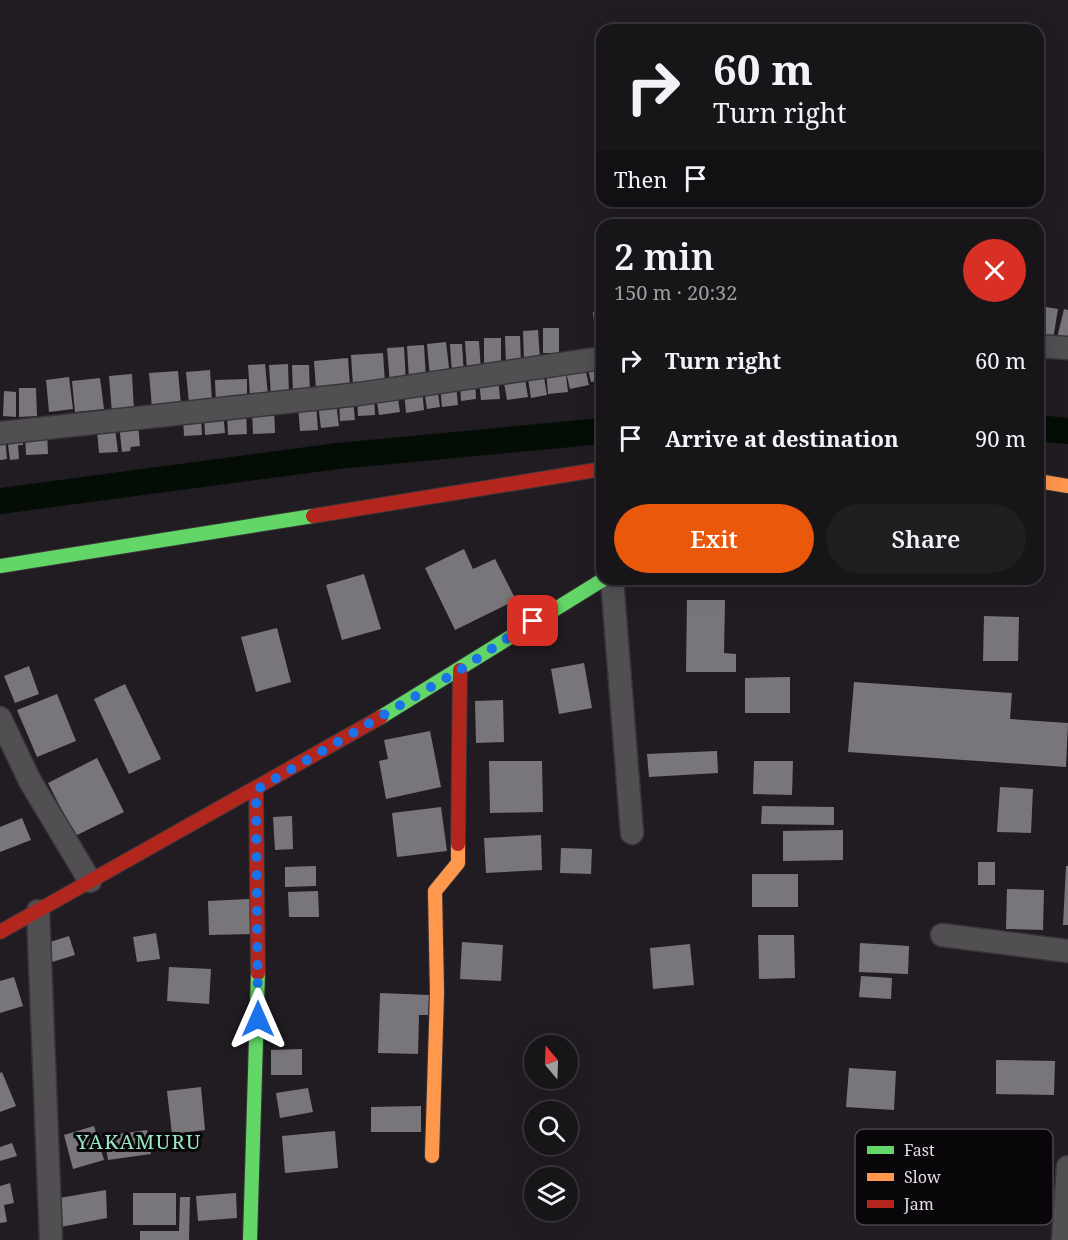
<!DOCTYPE html>
<meta charset="utf-8">
<style>
:root{--surface:#181519;--page:#211e22;--text:#f1f3f6;--muted:#9f9fa2;--line:#363438;--accent:#ea580c}
body{margin:0;font-family:"Noto Serif",serif;background:var(--page);color:var(--text);height:100vh;display:flex;flex-direction:column;font-size:22px;white-space:nowrap}
*{box-sizing:border-box;margin:0}
p{font-size:20px;color:var(--muted)}
.icon{flex:none;width:33px;height:33px;fill:none;stroke:currentColor;stroke-width:2;stroke-linecap:round;stroke-linejoin:round}
.map{position:relative;flex:1;overflow:hidden}
.side{position:absolute;left:596px;top:219px;width:448px;height:366px;display:flex;flex-direction:column;background:var(--surface);border-radius:18px;box-shadow:0 6px 24px #0002,0 0 0 2px var(--line)}
.side>*{flex:none}
.hud{position:absolute;left:596px;top:24px;width:448px;height:183px;border-radius:18px;box-shadow:0 6px 24px #0002,0 0 0 2px var(--line);background:#181519;color:var(--text);overflow:hidden}
.needle{width:39px;rotate:341deg}
.tools{position:absolute;left:524px;top:1035px;display:grid;gap:12px}
.tools a{display:grid;place-items:center;width:54px;height:54px;border-radius:50%;background:var(--surface);box-shadow:0 6px 24px #0002,0 0 0 2px var(--line);font-size:30px}
.pin{position:absolute;display:grid;place-items:center;width:51px;height:51px;color:#fff;margin:-26px;border-radius:12px;box-shadow:0 3px 9px #0006}
.me{position:absolute;width:66px;margin:-33px;rotate:0deg;stroke-linejoin:round;filter:drop-shadow(0 0 4px #0008)}
.turn{display:flex;align-items:center;gap:21px;height:126px;padding:0 18px;font-size:27px}
.turn .icon{width:78px;height:78px;stroke-width:2.5}
.turn b{display:block;font-size:42px;line-height:51px}
.then{display:flex;align-items:center;height:57px;padding:0 18px;background:#0003;gap:12px;font-size:22px}
.round{display:grid;place-items:center;flex:none;width:63px;height:63px;border-radius:32px;background:var(--page)}
.summary{display:flex;align-items:center;justify-content:space-between;height:102px;padding:0 18px}
h1{font-size:36px;font-weight:600;line-height:45px}
.action{display:flex;gap:12px;margin-top:auto;padding:12px 18px}
.action a{flex:1;height:69px;border-radius:36px;background:var(--accent);color:#fff;font-size:24px;font-weight:600;line-height:69px;text-align:center}
.action a+a{background:var(--page);color:var(--text)}
ul{padding:0;list-style:none}
li{display:flex;align-items:center;gap:18px;height:78px;padding:0 18px}
li div{flex:1}
li b{display:block;font-size:22px}
li em{font-style:normal}
.map>svg:first-child{display:block}
</style>
<div class="map">
<svg width="1068" height="1240" viewBox="0 0 1068 1240">
<rect width="100%" height="100%" fill="#201c21"/>
<g fill="none" stroke-linecap="round" stroke-linejoin="round">
<g stroke="#030d06" stroke-width="26">
<path d="M1038 428 1068 431"/>
<path d="M0 501 338 456 602 431"/>
</g>
</g>
<g fill="#79767b">
<path d="M1038 307 1044 308 1039 336H1038Z"/>
<path d="M1046 307 1058 309 1053 339 1041 337Z"/>
<path d="M1064 309 1068 310V341L1057 338Z"/>
<path d="M602 311V347H597L593 312Z"/>
<rect x="543" y="328" width="16" height="25"/>
<path d="M538 330 540 359 524 360 523 331Z"/>
<path d="M505 336H520L521 365H506Z"/>
<rect x="484" y="338" width="17" height="30"/>
<path d="M465 341H479L481 371 467 372Z"/>
<path d="M446 342 450 376 430 378 427 344Z"/>
<path d="M450 344H462L464 374 452 375Z"/>
<path d="M424 345 426 379 409 380 407 346Z"/>
<path d="M404 347 406 382 390 384 387 348Z"/>
<path d="M383 353 385 384 353 386 351 355Z"/>
<path d="M348 358 350 387 316 389 314 361Z"/>
<path d="M602 362V380L591 382 587 365Z"/>
<path d="M265 364 268 396 250 397 248 365Z"/>
<path d="M288 364 289 395 271 396 269 365Z"/>
<path d="M584 364 589 385 570 389 565 368Z"/>
<path d="M292 365H309L310 395H293Z"/>
<path d="M565 368 568 392 548 394 546 370Z"/>
<path d="M210 370 212 401 189 403 186 372Z"/>
<path d="M178 371 181 405 152 408 149 373Z"/>
<path d="M543 371 547 395 531 398 527 373Z"/>
<path d="M524 373 528 397 507 400 503 377Z"/>
<path d="M132 374 134 411 112 413 109 376Z"/>
<path d="M69 377 73 409 49 412 46 380Z"/>
<path d="M100 378 104 409 75 412 72 381Z"/>
<path d="M498 378 500 399 481 400 479 380Z"/>
<path d="M247 379V403L216 404 215 380Z"/>
<path d="M475 381 476 399 461 401 460 382Z"/>
<path d="M456 385 458 405 442 407 440 386Z"/>
<path d="M437 387 440 407 427 409 424 389Z"/>
<path d="M19 388H36L37 416 19 417Z"/>
<path d="M422 389 424 410 406 413 404 391Z"/>
<path d="M4 391 16 392V417L3 416Z"/>
<path d="M397 392 400 412 379 415 376 395Z"/>
<path d="M374 396 375 415 358 416 357 397Z"/>
<path d="M353 399 355 420 340 421 339 400Z"/>
<path d="M336 402 339 426 321 428 318 404Z"/>
<path d="M316 404 318 430 300 431 298 405Z"/>
<path d="M274 408 275 433 253 434 252 409Z"/>
<path d="M223 412 225 433 205 435 204 414Z"/>
<path d="M246 412 247 434 228 435 227 413Z"/>
<path d="M201 416 202 435 184 436 183 417Z"/>
<path d="M138 423 140 446 131 447 130 451 122 452 119 425Z"/>
<path d="M115 428 118 452 99 453 97 430Z"/>
<path d="M47 432 48 454 26 455 25 433Z"/>
<path d="M22 435 23 445H18L19 459 10 460 7 437Z"/>
<path d="M5 437 7 459 0 460V438Z"/>
<path d="M464 549 473 569 495 559 516 600 455 630 425 568Z"/>
<path d="M364 574 381 629 342 640 326 585Z"/>
<path d="M687 600H725L724 653 736 654V672H686Z"/>
<path d="M984 616 1019 617 1018 661H983Z"/>
<path d="M277 628 291 682 256 692 241 637Z"/>
<path d="M584 663 592 708 559 714 551 669Z"/>
<path d="M29 666 39 694 15 703 4 676Z"/>
<path d="M790 677V713H745V678Z"/>
<path d="M854 682 1012 693 1010 719 1068 723 1066 767 848 752Z"/>
<path d="M125 684 161 759 129 774 94 699Z"/>
<path d="M57 694 76 741 37 757 17 710Z"/>
<path d="M503 700 504 742 476 743 475 701Z"/>
<path d="M430 731 441 787 386 799 379 761 388 759 384 740Z"/>
<path d="M717 751 718 773 649 777 647 754Z"/>
<path d="M97 758 124 812 75 836 48 783Z"/>
<path d="M489 761H542L543 812 490 813Z"/>
<path d="M754 761H793L792 795 753 794Z"/>
<path d="M1000 787 1033 789 1031 833 997 832Z"/>
<path d="M762 806 834 807V825L761 824Z"/>
<path d="M441 807 447 851 397 857 392 813Z"/>
<path d="M292 816 293 849 275 850 273 817Z"/>
<path d="M22 818 31 840 0 852V827Z"/>
<path d="M843 830V860L783 861V831Z"/>
<path d="M541 835 542 870 486 873 484 838Z"/>
<path d="M561 848 592 849 591 874 560 873Z"/>
<rect x="978" y="862" width="17" height="23"/>
<path d="M316 866V886L285 887V867Z"/>
<path d="M1066 866H1068V925H1063Z"/>
<rect x="752" y="874" width="46" height="33"/>
<path d="M1007 889 1044 890 1043 930 1006 929Z"/>
<path d="M318 891 319 917H289L288 892Z"/>
<path d="M250 899 251 934 209 935 208 901Z"/>
<path d="M156 933 160 959 137 962 133 937Z"/>
<path d="M758 935H794L795 978 759 979Z"/>
<path d="M69 936 75 955 52 962 47 943Z"/>
<path d="M462 942 503 945 501 981 460 979Z"/>
<path d="M860 943 909 946 908 974 859 972Z"/>
<path d="M690 944 694 985 653 989 650 948Z"/>
<path d="M169 967 211 969 209 1004 167 1001Z"/>
<path d="M861 976 892 978 891 999 859 997Z"/>
<path d="M14 977 23 1006 0 1013V981Z"/>
<path d="M380 993 429 995 428 1015H419L418 1054 378 1053Z"/>
<path d="M302 1049V1075H271V1050Z"/>
<path d="M996 1060 1055 1061 1054 1095 996 1094Z"/>
<path d="M849 1068 896 1071 894 1110 846 1107Z"/>
<path d="M2 1072 16 1106 0 1112V1073Z"/>
<path d="M201 1087 205 1130 172 1134 167 1091Z"/>
<path d="M308 1088 313 1112 280 1118 276 1093Z"/>
<path d="M421 1106V1132H371V1107Z"/>
<path d="M94 1126 104 1160 73 1169 64 1135Z"/>
<path d="M147 1130 151 1154 108 1160 104 1136Z"/>
<path d="M335 1131 338 1168 285 1173 282 1136Z"/>
<path d="M12 1143 17 1156 0 1161V1147Z"/>
<path d="M10 1183 14 1203 4 1205 7 1222 0 1223V1186Z"/>
<path d="M106 1190 107 1218 61 1227 59 1198Z"/>
<rect x="133" y="1193" width="43" height="32"/>
<path d="M236 1193 237 1218 198 1221 196 1196Z"/>
<path d="M180 1197H190L189 1240H140V1231H179Z"/>
</g>
<g fill="none" stroke-linecap="round" stroke-linejoin="round">
<g stroke="#393639" stroke-width="25">
<g id="street">
<path d="M1038 346 1068 348"/>
<path d="M0 433 359 394 602 358"/>
<path d="M612 579 632 833"/>
<path d="M0 718 30 781 90 881"/>
<path d="M38 911 51 1240"/>
<path d="M942 935 1068 951"/>
<path d="M1063 1240 1068 1167"/>
</g>
</g>
<g stroke="#393639" stroke-width="16">
<g id="fast">
<path d="M0 566 313 516"/>
<path d="M381 717 604 579"/>
<path d="M250 1240 258 973"/>
</g>
</g>
<g stroke="#393639" stroke-width="16">
<g id="slow">
<path d="M1038 481 1068 486"/>
<path d="M432 1156 437 993 435 891 458 863V844"/>
</g>
</g>
<g stroke="#393639" stroke-width="16">
<g id="jam">
<path d="M313 516 602 469"/>
<path d="M256 790 258 973"/>
<path d="M458 844 460 670"/>
<path d="M0 932 381 717"/>
</g>
</g>
<use href="#street" stroke="#514f52" stroke-width="22"/>
<use href="#fast" stroke="#63d668" stroke-width="14"/>
<use href="#slow" stroke="#ff974d" stroke-width="14"/>
<use href="#jam" stroke="#b3261e" stroke-width="14"/>
</g>
<g fill="none" stroke-linecap="round" stroke-linejoin="round">
<path stroke="#1a73e8" stroke-width="10" stroke-dasharray="0 18" d="M258 1019 256 790 460 670 533 621"/>
</g>
<g text-anchor="middle" stroke-width="6" stroke-linejoin="round" paint-order="stroke">
<g font-size="20" letter-spacing="1.5" fill="#96e9c1" stroke="#09060a">
<text x="139" y="1149">YAKAMURU</text>
</g>
</g>
<rect x="855" y="1129" width="198" height="96" rx="9" fill="#09060a" stroke="#4a464b" stroke-width="1.5"/>
<rect x="867" y="1146" width="27" height="8" fill="#63d668"/>
<rect x="867" y="1173" width="27" height="8" fill="#ff974d"/>
<rect x="867" y="1200" width="27" height="8" fill="#b3261e"/>
<g font-size="16" fill="#e0dce2">
<text x="904" y="1156">Fast</text>
<text x="904" y="1183">Slow</text>
<text x="904" y="1210">Jam</text>
</g>
</svg>
<div class="tools">
<a><svg class="needle" viewBox="-14 -14 28 28"><path d="M0-13l5 13h-10z" fill="#e53935"/><path d="M0 13l5-13h-10z" fill="#9f9fa2"/></svg></a>
<a><svg class="icon" aria-label="search" viewBox="0 0 24 24"><circle cx="10" cy="10" r="6"/><path d="M15 15l6 6"/></svg></a>
<a><svg class="icon" aria-label="layers" viewBox="0 0 24 24"><path d="M12 4l9 5-9 5-9-5zM3 14l9 5 9-5"/></svg></a>
</div>
<div class="pin" style="left:533px;top:621px;background:#d93025"><svg class="icon" aria-label="arrive" viewBox="0 0 24 24"><path d="M6 21V4h12l-3 4 3 4H6"/></svg></div>
<svg class="me" style="left:258px;top:1019px" viewBox="-20 -20 40 40"><path d="M0-17L14 15 0 8-14 15z" fill="#1a73e8" stroke="#fff" stroke-width="4"/></svg>
<div class="hud">
<div class="turn"><svg class="icon" aria-label="right" viewBox="0 0 24 24"><path d="M7 20v-9h11M14 6l5 5-5 5"/></svg><div><b>60 m</b>Turn right</div></div>
<div class="then">Then<svg class="icon" aria-label="arrive" viewBox="0 0 24 24"><path d="M6 21V4h12l-3 4 3 4H6"/></svg></div>
</div>
<section class="side">
<div class="summary"><div><h1>2 min</h1><p>150 m · 20:32</p></div><a class="round" style="background:#d93025;color:#fff"><svg class="icon" aria-label="close" viewBox="0 0 24 24"><path d="M6 6l12 12M18 6L6 18"/></svg></a></div>
<ul>
<li><svg class="icon" aria-label="right" viewBox="0 0 24 24"><path d="M7 20v-9h11M14 6l5 5-5 5"/></svg><div><b>Turn right</b></div><em>60 m</em></li>
<li><svg class="icon" aria-label="arrive" viewBox="0 0 24 24"><path d="M6 21V4h12l-3 4 3 4H6"/></svg><div><b>Arrive at destination</b></div><em>90 m</em></li>
</ul>
<div class="action"><a>Exit</a><a>Share</a></div>
</section>
</div>
